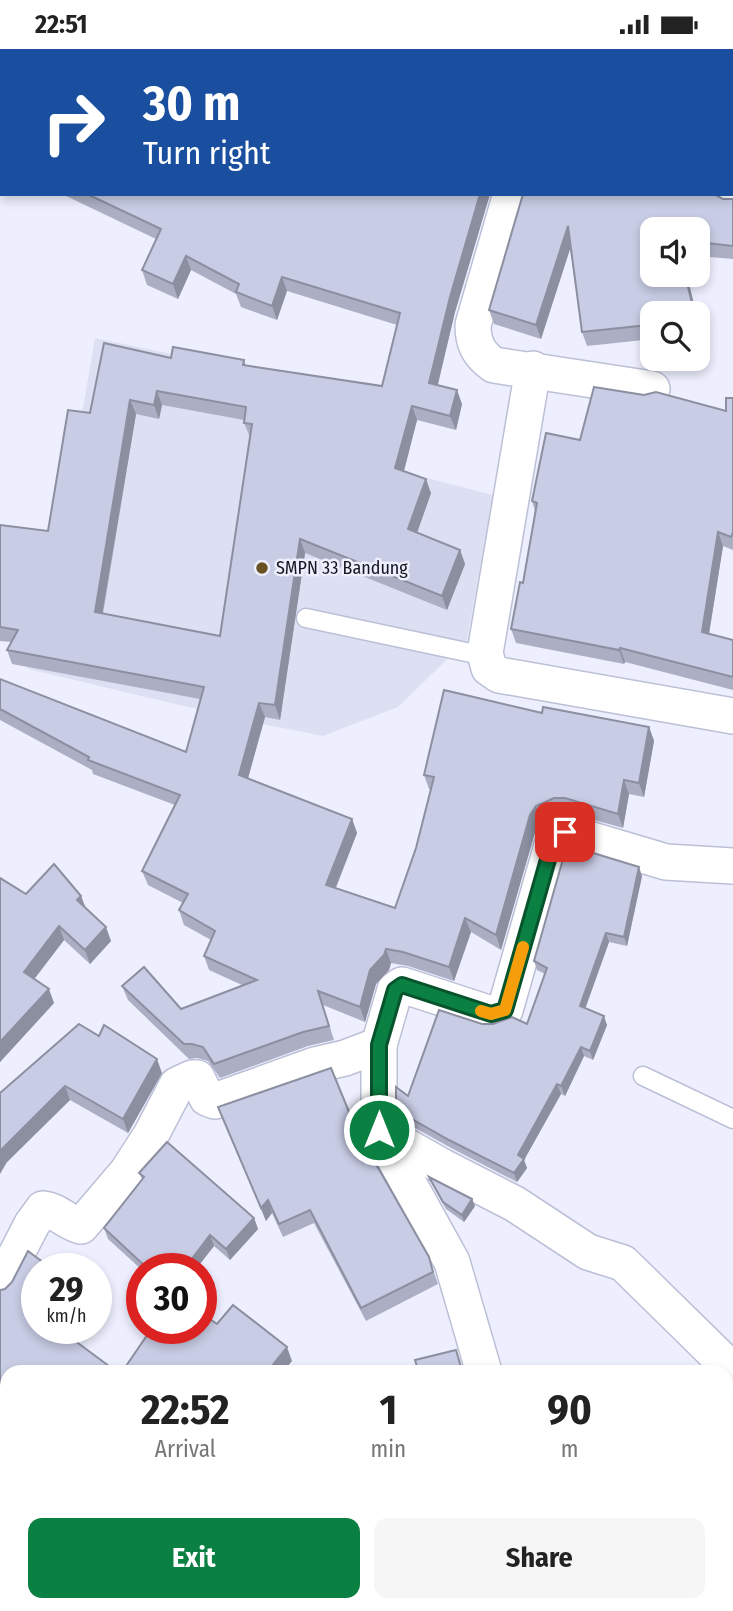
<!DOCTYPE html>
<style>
:root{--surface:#fff;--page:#f6f6f6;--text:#222;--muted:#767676;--accent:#0b8043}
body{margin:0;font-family:"Fira Sans Condensed",sans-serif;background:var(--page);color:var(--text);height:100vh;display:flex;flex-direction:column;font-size:26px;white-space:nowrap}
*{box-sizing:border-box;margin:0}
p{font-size:23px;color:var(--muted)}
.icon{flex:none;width:38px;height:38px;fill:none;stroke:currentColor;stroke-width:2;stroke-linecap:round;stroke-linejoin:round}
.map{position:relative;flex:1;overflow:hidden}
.sheet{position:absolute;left:0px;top:1316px;width:733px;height:247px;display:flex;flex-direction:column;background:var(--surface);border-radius:21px 21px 0 0;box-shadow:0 4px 10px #0003}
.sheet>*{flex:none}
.hud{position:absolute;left:0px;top:0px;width:733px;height:147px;box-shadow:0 4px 10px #0003;background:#1a4fa0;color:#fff;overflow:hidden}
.tools{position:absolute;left:640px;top:168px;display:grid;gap:14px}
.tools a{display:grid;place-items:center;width:70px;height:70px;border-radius:14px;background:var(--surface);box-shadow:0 4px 10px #0003;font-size:35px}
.speed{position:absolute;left:21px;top:1204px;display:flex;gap:14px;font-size:35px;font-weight:700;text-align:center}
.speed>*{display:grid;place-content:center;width:91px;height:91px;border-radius:50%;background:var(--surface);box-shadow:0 4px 10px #0003;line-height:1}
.speed small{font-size:18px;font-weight:400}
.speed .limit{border:10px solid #d22;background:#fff;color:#111}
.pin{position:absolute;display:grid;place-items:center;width:60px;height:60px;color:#fff;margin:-30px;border-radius:14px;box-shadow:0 4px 10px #0006}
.me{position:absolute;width:77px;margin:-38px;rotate:0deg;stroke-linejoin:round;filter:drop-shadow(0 0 5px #0008)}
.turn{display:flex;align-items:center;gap:24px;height:147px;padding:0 28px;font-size:32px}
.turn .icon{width:91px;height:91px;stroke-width:2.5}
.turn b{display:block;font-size:49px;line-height:60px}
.eta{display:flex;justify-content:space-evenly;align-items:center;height:119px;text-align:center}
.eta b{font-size:42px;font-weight:700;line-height:49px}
.primary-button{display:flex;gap:14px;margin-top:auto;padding:14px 28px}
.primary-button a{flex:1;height:80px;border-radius:14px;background:var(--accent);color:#fff;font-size:28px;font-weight:700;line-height:80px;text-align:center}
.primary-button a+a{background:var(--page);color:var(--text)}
.status{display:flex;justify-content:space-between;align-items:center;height:49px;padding:0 35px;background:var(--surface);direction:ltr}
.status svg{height:19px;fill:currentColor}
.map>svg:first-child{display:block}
</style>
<div class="status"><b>22:51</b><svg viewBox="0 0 49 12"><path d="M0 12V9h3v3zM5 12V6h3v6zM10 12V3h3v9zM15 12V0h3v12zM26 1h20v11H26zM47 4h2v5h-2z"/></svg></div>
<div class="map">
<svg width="733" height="1562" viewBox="0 0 733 1562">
<rect width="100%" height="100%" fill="#edeffe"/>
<path fill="#dde0f2" d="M95 289 383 349 369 414 493 446 467 591 398 658 323 687 243 671 28 620 62 407 70 372 83 359Z"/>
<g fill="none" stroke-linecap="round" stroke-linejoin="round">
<path stroke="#7f85b3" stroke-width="10" d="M0 56 2 52"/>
<g stroke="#bcc0d7" stroke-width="21">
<g id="service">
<path d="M306 569 485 607"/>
<path d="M643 1027 733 1070"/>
</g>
</g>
<g stroke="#bcc0d7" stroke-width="38">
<g id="minor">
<path d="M13 2 14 0"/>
<path d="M553 2V0"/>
<path d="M0 31 2 27"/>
<path d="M732 144 733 145"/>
<path d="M511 145 473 276C473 294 478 305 494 316L652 340"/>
<path d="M533 320 485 604 489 619 499 626 733 667"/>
<path d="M381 1083 443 1118 515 1155 588 1203 623 1214 733 1322"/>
<path d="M0 1237 32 1175 43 1160C58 1161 66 1174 81 1177L127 1123 151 1086 177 1036 192 1029H197L207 1049 215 1052 315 1016 345 1009 379 996"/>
<path d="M484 1323 452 1213 379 1081V996L395 941 402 936 491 965 505 961 555 786 565 783 666 813 733 817"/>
<path d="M0 1531 7 1520"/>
<path d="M726 1538 733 1530"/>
<path d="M158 1556 167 1562"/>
<path d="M559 1556 569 1562"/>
<path d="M228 1562 232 1556"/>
</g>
</g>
<use href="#service" stroke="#fff" stroke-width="18"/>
<use href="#minor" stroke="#fff" stroke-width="35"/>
</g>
<g fill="#acafc4" fill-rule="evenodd">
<path d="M204 0H221L220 2H208Z"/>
<path d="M733 0V103H732V2Z"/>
<path d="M0 59 2 60V116H0Z"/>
<path d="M62 145H490L455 263 437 336 462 355 456 381 417 371 404 422 431 444 417 484 460 501 465 515 447 561 305 504 280 671 265 668 248 729 352 770 357 784 336 839 395 859 416 799 431 740H429L424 726 542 664 649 678 654 692 644 748 629 745 623 779 570 764H559L541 771 536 780 501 901 471 883 454 932 408 917 391 914 389 921 376 935 365 973 323 956 334 991 308 997 220 1029 208 1012 197 1009 189 1010 128 951 122 937 181 960 242 936 209 921 204 907 211 891 184 876 179 861 183 854 148 836 142 822 175 756 93 725 92 721 0 671V630L186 703 200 650 12 615 7 601 11 593 0 592V476L48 482 90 364 171 309 244 311 246 317 382 337 397 276 287 242 277 271 241 258 236 245 191 221 178 250 147 236 142 221 156 190ZM162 356 244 371V374L250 388 220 587 103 565 136 365 159 370Z"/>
<path d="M523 145 733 150V210L698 207V180H653L687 226 696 264H653V290L587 297 582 283 570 199 541 290 494 275 489 261Z"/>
<path d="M733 349V501L723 497 709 585 733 591V641L625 613 624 615 516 594 511 580 523 534 535 462 532 452 580 391 726 362Z"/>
<path d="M642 827 627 897 609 893 585 959 607 976 593 1011 584 1007 565 1047 561 1045 524 1111 527 1119 517 1133 453 1100 399 1070 396 1061 408 1047 482 975H527L545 925 537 921 534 912Z"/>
<path d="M0 829 26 845 81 847 86 859 111 892 90 915 64 891 34 930 54 954 0 1013Z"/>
<path d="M162 1024 128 1084 70 1051 7 1113 0 1044Z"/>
<path d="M218 1058 356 1080 433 1221 438 1235 366 1272 314 1174 283 1188 272 1164 266 1172Z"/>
<path d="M139 1124 254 1169 258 1180 230 1211 214 1197 196 1220H142V1221L108 1190 104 1179 142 1130Z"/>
<path d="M429 1128 472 1150 475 1157 464 1173 446 1160 432 1135Z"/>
<path d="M0 1241 37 1279H76L69 1288 7 1323V1499L0 1494Z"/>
</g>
<g fill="#8c8fa0">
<path d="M480 145H490L455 263 435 348 429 334 450 248Z"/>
<path d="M568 177 573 191 541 290 536 276Z"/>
<path d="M186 207 191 221 178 250 173 235Z"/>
<path d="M685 226H687L696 264H695L693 258Z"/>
<path d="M282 228 287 242 277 271 272 257Z"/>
<path d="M647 268 652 282 653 290 648 276Z"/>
<path d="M457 341 462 355 456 381 450 367Z"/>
<path d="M157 342 162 356 159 370 154 356Z"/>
<path d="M130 351 136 365 100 578 95 563Z"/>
<path d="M412 357 417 371 401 433 395 419Z"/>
<path d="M426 430 431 444 413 495 408 480Z"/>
<path d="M718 483 723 497 707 597 702 583Z"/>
<path d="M300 490 305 504 280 671 275 656Z"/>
<path d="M460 501 465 515 447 561 442 547Z"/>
<path d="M620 599 625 613 624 615 619 601Z"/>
<path d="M259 654 265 668 245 740 239 726Z"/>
<path d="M649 678 654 692 644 748 639 734Z"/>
<path d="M624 731 629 745 623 779 618 765Z"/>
<path d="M536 757 541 771 536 780 501 901 496 886 530 766Z"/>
<path d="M352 770 357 784 331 850 326 836Z"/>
<path d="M639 818 642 827 627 897 624 888Z"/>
<path d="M81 847 86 861 77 851Z"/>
<path d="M465 869 471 883 454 932 449 918Z"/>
<path d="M59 877 64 891 29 937 24 923Z"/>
<path d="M106 878 111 892 90 915 85 901Z"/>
<path d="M606 884 609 893 583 966 580 957Z"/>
<path d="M386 900 391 914 389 921 376 935 365 973 360 958 370 921Z"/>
<path d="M49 940 54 954 0 1013V993Z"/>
<path d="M604 967 607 976 593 1011 590 1002Z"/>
<path d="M581 998 584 1007 565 1047 561 1037Z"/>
<path d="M157 1010 162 1024 128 1084 123 1070Z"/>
<path d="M557 1035 561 1045 524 1111 527 1119 517 1133 514 1124 518 1106Z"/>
<path d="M65 1037 70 1051 7 1113 0 1125V1102L2 1099Z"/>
<path d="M472 1150 475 1157 464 1173 462 1166Z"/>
<path d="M268 1151 272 1164 266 1172 261 1159Z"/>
<path d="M254 1169 258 1180 230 1211 226 1200Z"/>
<path d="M210 1186 214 1197 196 1220H184Z"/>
<path d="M60 1279H76L64 1294 59 1280Z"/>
<path d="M287 1298 292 1312 283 1323H267Z"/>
<path d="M198 1556H206L205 1562H197Z"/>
</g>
<g fill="#c8cce4" stroke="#8c8fa0" stroke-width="2" fill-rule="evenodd">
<path d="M75 0H104L103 2H75Z"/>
<path d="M350 0H533L534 2H349Z"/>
<path d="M563 0H733V90L732 89V2H561Z"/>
<path d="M0 59 2 60V105L0 104Z"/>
<path d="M87 145H480L450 248 429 334 457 341 450 367 412 357 395 419 426 430 408 480 460 501 442 547 300 490 275 656 259 654 239 726 352 770 326 836 395 859 416 799 434 728 424 726 444 641 542 664 543 658 649 678 639 734 624 731 618 765 565 749H554L536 757 530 766 496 886 465 869 449 918 403 903 386 900 384 906 370 921 360 958 318 942 329 977 303 983 214 1015 203 998 192 995H184L122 937 144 918 181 960 257 931 204 907 215 882 179 861 188 845 142 822 180 746 88 711 89 708 0 660V630L186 703 204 638 7 601 18 581 0 578V476L48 482 68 361 90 364 104 294 171 309 173 298 244 311 243 316 382 337 400 264 282 228 272 257 236 243 239 235 186 207 173 235 142 221 161 180ZM157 342 246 358 244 374 252 375 220 587 95 563 130 351 154 356Z"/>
<path d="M523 145H714L723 150H733V197L698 193V180H653V226H685L693 258 664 264H653V267L647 268 648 276 582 283 568 177 536 276 489 261Z"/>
<path d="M594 338 644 346 656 343 726 362V349H733V483L731 488 718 483 702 583 733 591V628L620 599 619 601 511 580 520 533 523 534 537 454 532 452 546 384 580 391Z"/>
<path d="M567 796 639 818 624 888 606 884 580 957 604 967 590 1002 581 998 561 1037 557 1035 518 1106 524 1110 514 1124 449 1091 396 1061V1038L408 1047 439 961 482 975H493L512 968 527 975 547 919 534 912Z"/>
<path d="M54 815 81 847 77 851 106 878 85 901 59 877 24 923 49 940 0 993V829L26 845Z"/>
<path d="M79 975 99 987 104 976 157 1010 123 1070 65 1037 0 1102V1044Z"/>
<path d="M331 1019 356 1080 429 1208 433 1223 361 1259 310 1161 279 1175 268 1151 261 1159 218 1058Z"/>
<path d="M167 1093 254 1169 226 1200 210 1186 184 1220H148L104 1179 144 1128 139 1124Z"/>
<path d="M429 1128 472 1150 462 1166 443 1153Z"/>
<path d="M28 1202 52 1220H37V1279H60L59 1280 117 1323H7V1487L0 1484V1241L5 1240 12 1233Z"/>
<path d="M233 1256 287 1298 267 1323H122L152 1279H201V1264L217 1275Z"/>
<path d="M456 1301 461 1318 464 1323H410L418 1321 415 1311Z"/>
<path d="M7 1532V1556H139L141 1558 148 1562H0V1536L5 1535Z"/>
<path d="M730 1543 733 1546V1562H715L720 1556H726V1548Z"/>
<path d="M180 1556H198L197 1562H176L178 1560Z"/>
<path d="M275 1556H329L340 1562H272Z"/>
</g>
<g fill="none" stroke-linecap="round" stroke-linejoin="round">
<g stroke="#07532c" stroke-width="18">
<path id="route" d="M379 1081V996L395 941 402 936 491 965 505 961 555 786 565 783"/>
</g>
<use href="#route" stroke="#0b8043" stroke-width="12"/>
<path stroke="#f59e0b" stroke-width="12" d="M481 962 491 965 505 961 523 898"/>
</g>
<circle fill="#695222" stroke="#edeffe" stroke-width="2.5" cx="262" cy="519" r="7"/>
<g text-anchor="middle" stroke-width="5" stroke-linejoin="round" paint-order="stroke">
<g font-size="18" fill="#14151d" stroke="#edeffe" text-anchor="start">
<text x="276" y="525">SMPN 33 Bandung</text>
</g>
</g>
</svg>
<div class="tools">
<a><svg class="icon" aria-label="sound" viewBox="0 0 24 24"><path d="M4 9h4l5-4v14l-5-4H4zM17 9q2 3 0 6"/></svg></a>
<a><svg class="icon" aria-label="search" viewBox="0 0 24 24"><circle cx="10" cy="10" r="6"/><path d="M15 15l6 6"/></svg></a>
</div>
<div class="speed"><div>29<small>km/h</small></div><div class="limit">30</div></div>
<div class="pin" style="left:565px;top:783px;background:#d93025"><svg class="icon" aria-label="arrive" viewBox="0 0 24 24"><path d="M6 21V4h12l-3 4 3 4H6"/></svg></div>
<svg class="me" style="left:379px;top:1081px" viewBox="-20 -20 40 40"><circle r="17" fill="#0b8043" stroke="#fff" stroke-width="3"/><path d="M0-11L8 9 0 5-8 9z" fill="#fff"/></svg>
<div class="hud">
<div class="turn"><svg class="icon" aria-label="right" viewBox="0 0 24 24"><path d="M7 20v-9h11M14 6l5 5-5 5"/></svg><div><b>30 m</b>Turn right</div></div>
</div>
<section class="sheet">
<div class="eta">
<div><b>22:52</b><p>Arrival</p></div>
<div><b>1</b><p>min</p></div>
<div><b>90</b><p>m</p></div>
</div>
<div class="primary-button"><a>Exit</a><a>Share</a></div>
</section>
</div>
